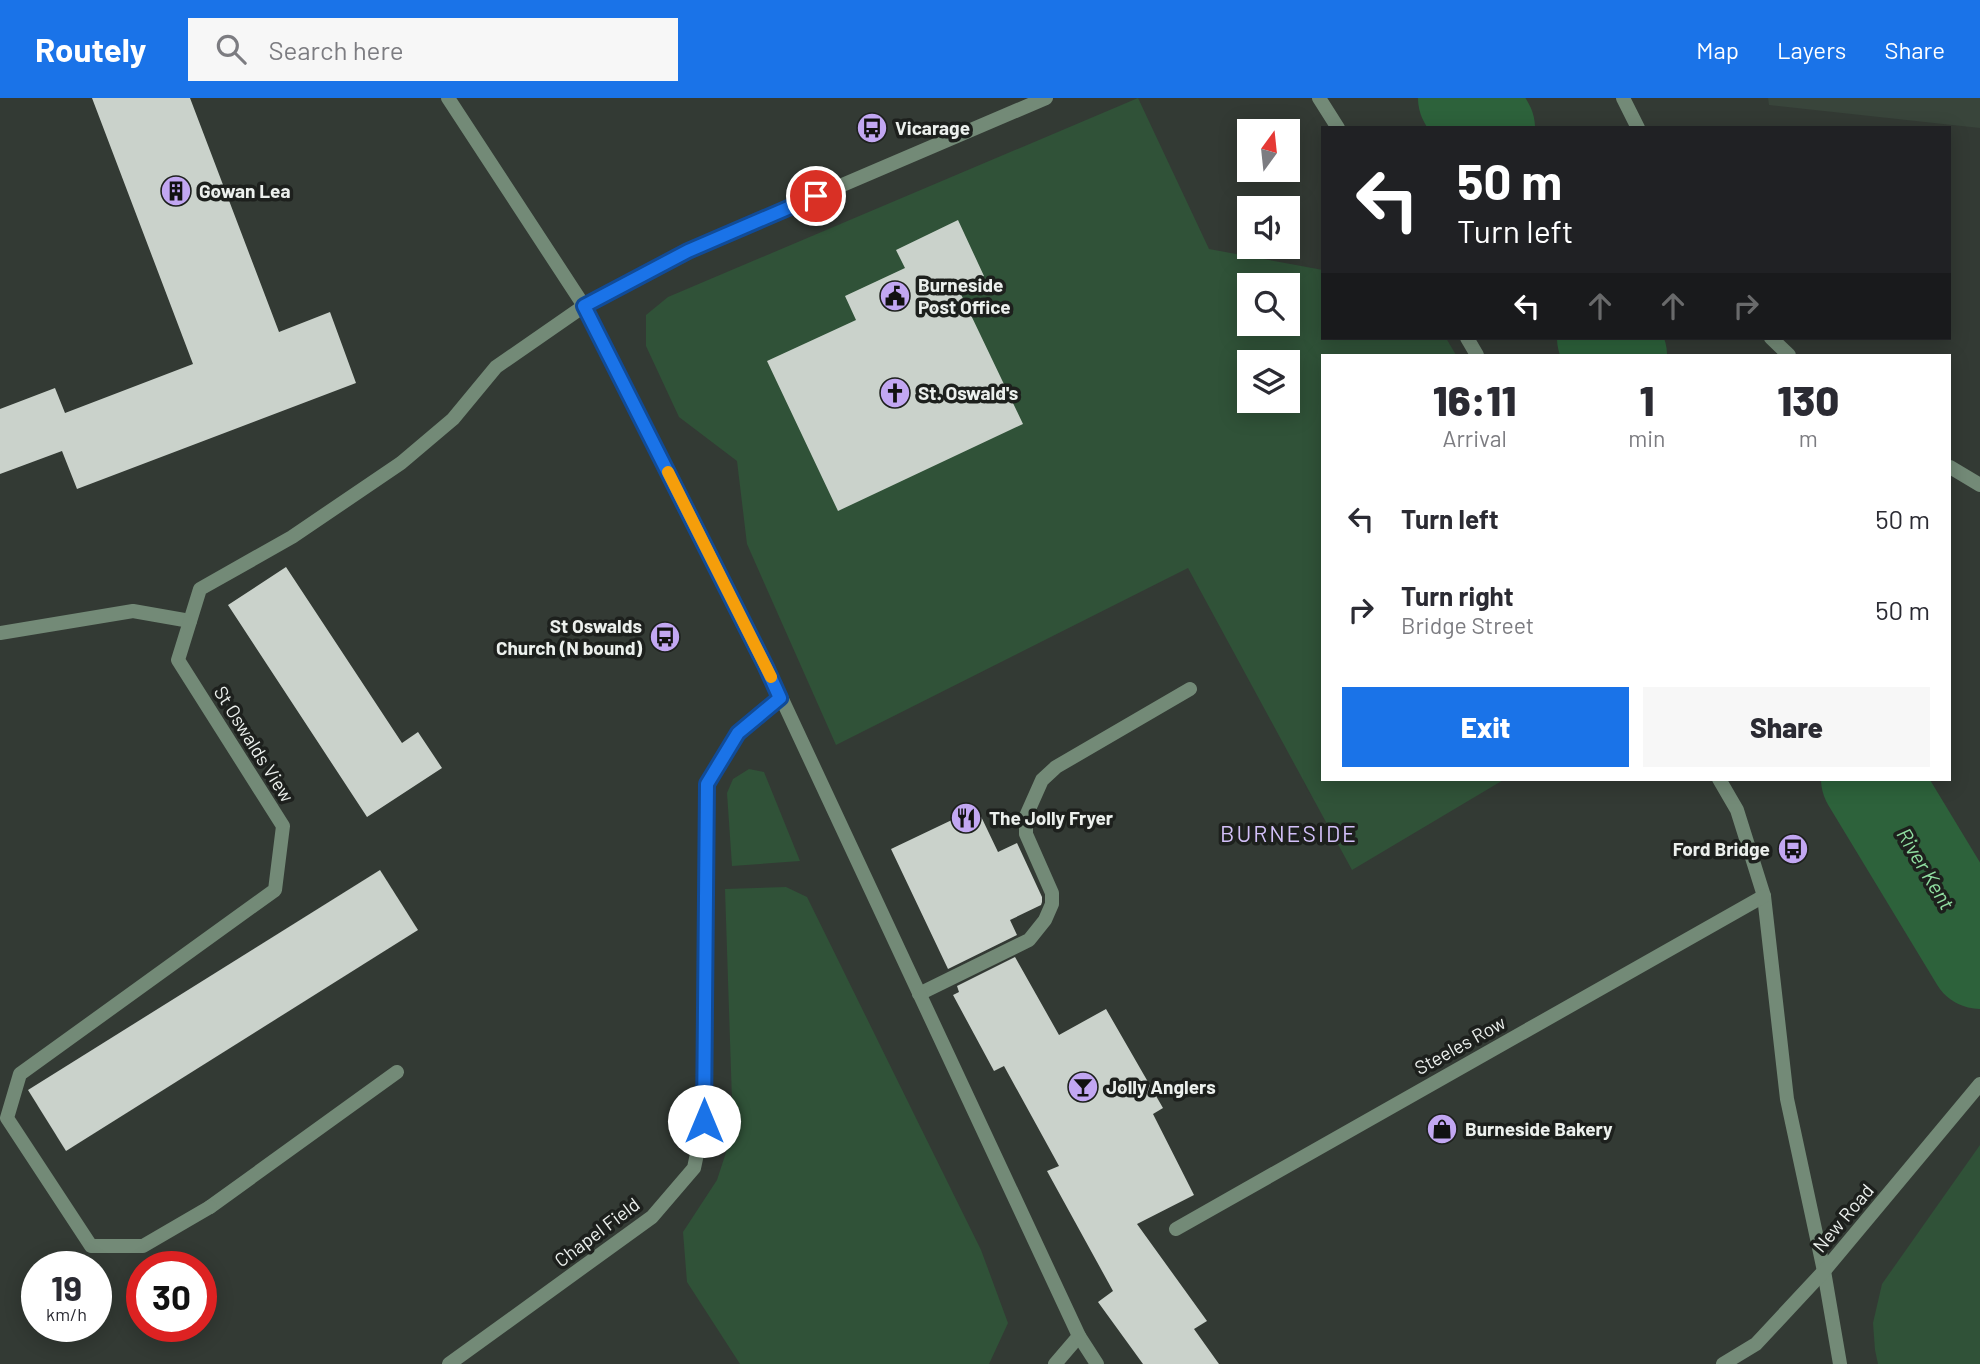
<!DOCTYPE html>
<style>
:root{--surface:#fff;--page:#f7f7f7;--text:#2b2b33;--muted:#7c7c81;--accent:#1a73e8}
body{margin:0;font-family:Barlow,sans-serif;background:var(--page);color:var(--text);height:100vh;display:flex;flex-direction:column;font-size:26px;white-space:nowrap}
*{box-sizing:border-box;margin:0}
p{font-size:23px;color:var(--muted)}
.icon{flex:none;width:38px;height:38px;fill:none;stroke:currentColor;stroke-width:2;stroke-linecap:round;stroke-linejoin:round}
.map{position:relative;flex:1;overflow:hidden}
.side{position:absolute;left:1321px;top:256px;width:630px;height:427px;display:flex;flex-direction:column;background:var(--surface);border-radius:0px;box-shadow:0 4px 18px #0003}
.side>*{flex:none}
.top-card{position:absolute;left:1321px;top:28px;width:630px;height:214px;border-radius:0px;box-shadow:0 4px 18px #0003;background:#202124;color:#fff;overflow:hidden}
.needle{width:46px;rotate:15deg}
.controls{position:absolute;left:1237px;top:21px;display:grid;gap:14px}
.controls a{display:grid;place-items:center;width:63px;height:63px;border-radius:0px;background:var(--surface);box-shadow:0 4px 18px #0003;font-size:35px}
.speed{position:absolute;left:21px;top:1153px;display:flex;gap:14px;font-size:35px;font-weight:700;text-align:center}
.speed>*{display:grid;place-content:center;width:91px;height:91px;border-radius:50%;background:var(--surface);box-shadow:0 4px 18px #0003;line-height:1}
.speed small{font-size:18px;font-weight:400}
.speed .limit{border:10px solid #d22;background:#fff;color:#111}
.pin{position:absolute;display:grid;place-items:center;width:60px;height:60px;color:#fff;margin:-30px;border:4px solid #fff;border-radius:50%;box-shadow:0 2px 7px #0007}
.me{position:absolute;width:77px;margin:-38px;rotate:0deg;stroke-linejoin:round;filter:drop-shadow(0 0 5px #0008)}
.turn{display:flex;align-items:center;gap:24px;height:147px;padding:0 21px;font-size:32px}
.turn .icon{width:91px;height:91px;stroke-width:2.5}
.turn b{display:block;font-size:49px;line-height:60px}
.lanes{display:flex;align-items:center;height:66px;padding:0 21px;background:#0003;justify-content:center;gap:35px;direction:ltr}
.lanes .off{opacity:.35}
.eta{display:flex;justify-content:space-evenly;align-items:center;height:119px;text-align:center}
.eta b{font-size:42px;font-weight:800;line-height:49px}
.primary-button{display:flex;gap:14px;margin-top:auto;padding:14px 21px}
.primary-button a{flex:1;height:80px;border-radius:0px;background:var(--accent);color:#fff;font-size:28px;font-weight:800;line-height:80px;text-align:center}
.primary-button a+a{background:var(--page);color:var(--text)}
ul{padding:0;list-style:none}
li{display:flex;align-items:center;gap:21px;height:91px;padding:0 21px}
li div{flex:1}
li b{display:block;font-size:26px}
li em{font-style:normal}
header{display:flex;align-items:center;gap:42px;box-sizing:border-box;height:98px;padding:0 35px;background:var(--accent);color:#fff}
header strong{font-size:33px}
nav{display:flex;gap:38px;margin-inline-start:auto;font-size:24px}
.search{width:490px;height:63px;background:var(--page);display:flex;align-items:center;gap:18px;box-sizing:border-box;padding:0 24px;border-radius:0px;color:var(--muted);font-size:26px}
.map>svg:first-child{display:block}
</style>
<header>
<strong>Routely</strong>
<div class="search"><svg class="icon" aria-label="search" viewBox="0 0 24 24"><circle cx="10" cy="10" r="6"/><path d="M15 15l6 6"/></svg>Search here</div>
<nav><a>Map</a><a>Layers</a><a>Share</a></nav>
</header>
<div class="map">
<svg width="1980" height="1266" viewBox="0 0 1980 1266">
<rect width="100%" height="100%" fill="#333a34"/>
<path fill="#39453b" d="M1768 0H1980V30L1769 7Z"/>
<g fill="#305238" fill-rule="evenodd">
<path d="M1138 0 1209 151 1323 172V240H1446L1456 257H1323V681H1505L1352 772 1188 470 836 647 747 446 737 363 679 319 646 248V217L668 199ZM1250 187H1288V226H1250ZM1250 264H1288V303H1250Z"/>
<path d="M749 671 764 674 800 763 732 768 727 695 733 681Z"/>
<path d="M786 789 807 799 981 1152 1008 1225 989 1266H740L687 1184 683 1134 717 1082 733 1033 725 791Z"/>
<path d="M1980 1047V1266H1878L1875 1252 1873 1225 1882 1186Z"/>
</g>
<g fill="none" stroke-linecap="round" stroke-linejoin="round">
<g stroke="#2d623b" stroke-width="100">
<path d="M1468 0 1485 30"/>
<path d="M1607 240 1617 257"/>
<path d="M1871 681 1980 861"/>
</g>
</g>
<g fill="#cad2cb">
<path d="M92 0H190L279 234 330 214 356 285 77 391 62 353 0 376V311L55 290 65 315 193 266Z"/>
<path d="M958 122 984 178 958 190 1023 326 838 413 767 263 856 222 845 198 905 170 896 152Z"/>
<path d="M286 469 402 645 418 634 442 670 367 719 228 507Z"/>
<path d="M977 710 998 754 1017 745 1042 799V804L1041 807 1010 822 1017 837 948 871 891 751Z"/>
<path d="M380 772 418 832 66 1053 28 992Z"/>
<path d="M1015 859 1059 937 1106 911 1163 1010 1153 1016 1194 1097 1137 1126 1207 1223 1194 1231 1219 1266H1143L1098 1204 1113 1193 1047 1073 1059 1068 1004 968 994 973 953 897 959 894 957 888Z"/>
</g>
<g fill="none" stroke-linecap="round" stroke-linejoin="round">
<g stroke="#738a77" stroke-width="14">
<path d="M0 535 133 513 190 523"/>
<path d="M919 896 1029 842 1045 822 1052 806V795L1026 736V718L1042 682 1056 669 1190 591"/>
<path d="M210 1109 397 974"/>
</g>
<g stroke="#738a77" stroke-width="14">
<path d="M1319 0 1338 30"/>
<path d="M1623 0 1638 30"/>
<path d="M1467 240 1477 257"/>
<path d="M1771 240 1789 257"/>
<path d="M1950 369 1980 387"/>
<path d="M1719 681 1737 712 1764 798 1787 1001 1824 1173 1840 1266"/>
<path d="M210 1109 143 1148H91L7 1020 20 976 275 792 283 728 178 562 200 491 292 439 401 365 453 321 496 269 584 208 688 153 1046 0"/>
<path d="M1176 1131 1764 798"/>
<path d="M449 1266 652 1119 694 1070 704 1023 707 686 738 635 780 600"/>
<path d="M1055 1266 1079 1238"/>
<path d="M1723 1266 1756 1246 1824 1173 1980 986"/>
</g>
<path stroke="#738a77" stroke-width="14" d="M448 0 584 208 767 569 1079 1238 1097 1266"/>
</g>
<g fill="none" stroke-linecap="round" stroke-linejoin="round">
<g stroke="#114b97" stroke-width="18">
<path id="route" d="M704 1023 707 686 738 635 780 600 766 569 584 208 688 153 816 98"/>
</g>
<use href="#route" stroke="#1a73e8" stroke-width="12"/>
<path stroke="#f59e0b" stroke-width="12" d="M668 374 771 579"/>
</g>
<defs>
<g id="bus-disc" transform="scale(1.575)"><circle r="9.5" fill="#c2a7f2" stroke="#1d201d"/><path d="M-5-6H5V4H4V6H2V4H-2V6H-4V4H-5ZM-3.5-4V0h7V-4ZM-3.5 1.2v1.5H-2V1.2ZM2 1.2v1.5H3.5V1.2Z" fill="#111"/></g>
<g id="building-disc" transform="scale(1.575)"><circle r="9.5" fill="#c2a7f2" stroke="#1d201d"/><path d="M-4-6H4V6H1V3H-1V6H-4ZM-2.5-4.3h1.7v1.8h-1.7ZM.8-4.3h1.7v1.8H.8ZM-2.5-1h1.7V.8h-1.7ZM.8-1h1.7V.8H.8Z" fill="#111"/></g>
<g id="civic-disc" transform="scale(1.575)"><circle r="9.5" fill="#c2a7f2" stroke="#1d201d"/><path d="M-.6-6.5H3V-4.5H.6V-3L4-1V1h2V6H-6V1h2V-1L-.6-3ZM-1.2 2.5V6h2.4V2.5Z" fill="#111"/></g>
<g id="church-disc" transform="scale(1.575)"><circle r="9.5" fill="#c2a7f2" stroke="#1d201d"/><path d="M-1.2-6h2.4v3.5h3.3v2.4h-3.3V6h-2.4V-.1h-3.3v-2.4h3.3Z" fill="#111"/></g>
<g id="restaurant-disc" transform="scale(1.575)"><circle r="9.5" fill="#c2a7f2" stroke="#1d201d"/><path d="M-5-6h1v4h1v-4h1v4h1v-4h1v5L-1.5 .5V6h-2V.5L-5-1ZM5-6V6H3V1.5H1.5Q1.5-4 5-6Z" fill="#111"/></g>
<g id="bar-disc" transform="scale(1.575)"><circle r="9.5" fill="#c2a7f2" stroke="#1d201d"/><path d="M-6-5H6L.8 .8V4.5H3.5V6h-7V4.5H-.8V.8Z" fill="#111"/></g>
<g id="shop-disc" transform="scale(1.575)"><circle r="9.5" fill="#c2a7f2" stroke="#1d201d"/><path d="M-5-2.5h2.3a2.7 3.5 0 0 1 5.4 0H5L5.5 6h-11ZM-1.5-2.5h3a1.5 2.3 0 0 0-3 0Z" fill="#111"/></g>
</defs>
<g fill-rule="evenodd">
<use href="#bus-disc" x="872" y="30"/>
<use href="#building-disc" x="176" y="93"/>
<use href="#civic-disc" x="895" y="198"/>
<use href="#church-disc" x="895" y="295"/>
<use href="#bus-disc" x="665" y="539"/>
<use href="#restaurant-disc" x="966" y="720"/>
<use href="#bus-disc" x="1793" y="751"/>
<use href="#bar-disc" x="1083" y="989"/>
<use href="#shop-disc" x="1442" y="1031"/>
</g>
<g text-anchor="middle" stroke-width="7" stroke-linejoin="round" paint-order="stroke">
<g font-size="19" font-weight="bold" fill="#ecf0ed" stroke="#1d201d" text-anchor="start">
<text x="895" y="37">Vicarage</text>
<text x="199" y="100">Gowan Lea</text>
<text x="918" y="194">Burneside<tspan x="918" dy="22">Post Office</tspan></text>
<text x="918" y="302">St. Oswald's</text>
<text x="642" y="535" text-anchor="end">St Oswalds<tspan x="642" dy="22">Church (N bound)</tspan></text>
<text x="989" y="727">The Jolly Fryer</text>
<text x="1770" y="758" text-anchor="end">Ford Bridge</text>
<text x="1106" y="996">Jolly Anglers</text>
<text x="1465" y="1038">Burneside Bakery</text>
</g>
<g font-size="19" fill="#ecf0ed" stroke="#1d201d">
<text transform="translate(254 646) rotate(58)" y="7">St Oswalds View</text>
<text transform="translate(1460 947) rotate(-29)" y="7">Steeles Row</text>
<text transform="translate(1843 1120) rotate(-50)" y="7">New Road</text>
<text transform="translate(597 1134) rotate(-37)" y="7">Chapel Field</text>
</g>
<g font-size="21" font-style="italic" fill="#90dea1" stroke="#1d201d">
<text transform="translate(1925 771) rotate(59)" y="7">River Kent</text>
</g>
<g font-size="23" letter-spacing="2" fill="#d3c0f9" stroke="#1d201d">
<text x="1289" y="744">BURNESIDE</text>
</g>
</g>
</svg>
<div class="controls">
<a><svg class="needle" viewBox="-14 -14 28 28"><path d="M0-13l5 13h-10z" fill="#e53935"/><path d="M0 13l5-13h-10z" fill="#7c7c81"/></svg></a>
<a><svg class="icon" aria-label="sound" viewBox="0 0 24 24"><path d="M4 9h4l5-4v14l-5-4H4zM17 9q2 3 0 6"/></svg></a>
<a><svg class="icon" aria-label="search" viewBox="0 0 24 24"><circle cx="10" cy="10" r="6"/><path d="M15 15l6 6"/></svg></a>
<a><svg class="icon" aria-label="layers" viewBox="0 0 24 24"><path d="M12 4l9 5-9 5-9-5zM3 14l9 5 9-5"/></svg></a>
</div>
<div class="speed"><div>19<small>km/h</small></div><div class="limit">30</div></div>
<div class="pin" style="left:816px;top:98px;background:#d93025"><svg class="icon" aria-label="arrive" viewBox="0 0 24 24"><path d="M6 21V4h12l-3 4 3 4H6"/></svg></div>
<svg class="me" style="left:704px;top:1023px" viewBox="-20 -20 40 40"><circle r="19" fill="#fff"/><path d="M0-13L10 11 0 6-10 11z" fill="#1a73e8"/></svg>
<div class="top-card">
<div class="turn"><svg class="icon" aria-label="left" viewBox="0 0 24 24"><path d="M17 20v-9H6M10 6l-5 5 5 5"/></svg><div><b>50 m</b>Turn left</div></div>
<div class="lanes"><svg class="icon" aria-label="left" viewBox="0 0 24 24"><path d="M17 20v-9H6M10 6l-5 5 5 5"/></svg><svg class="icon off" aria-label="ahead" viewBox="0 0 24 24"><path d="M12 20V5M6 11l6-6 6 6"/></svg><svg class="icon off" aria-label="ahead" viewBox="0 0 24 24"><path d="M12 20V5M6 11l6-6 6 6"/></svg><svg class="icon off" aria-label="right" viewBox="0 0 24 24"><path d="M7 20v-9h11M14 6l5 5-5 5"/></svg></div>
</div>
<section class="side">
<div class="eta">
<div><b>16:11</b><p>Arrival</p></div>
<div><b>1</b><p>min</p></div>
<div><b>130</b><p>m</p></div>
</div>
<ul>
<li><svg class="icon" aria-label="left" viewBox="0 0 24 24"><path d="M17 20v-9H6M10 6l-5 5 5 5"/></svg><div><b>Turn left</b></div><em>50 m</em></li>
<li><svg class="icon" aria-label="right" viewBox="0 0 24 24"><path d="M7 20v-9h11M14 6l5 5-5 5"/></svg><div><b>Turn right</b><p>Bridge Street</p></div><em>50 m</em></li>
</ul>
<div class="primary-button"><a>Exit</a><a>Share</a></div>
</section>
</div>
